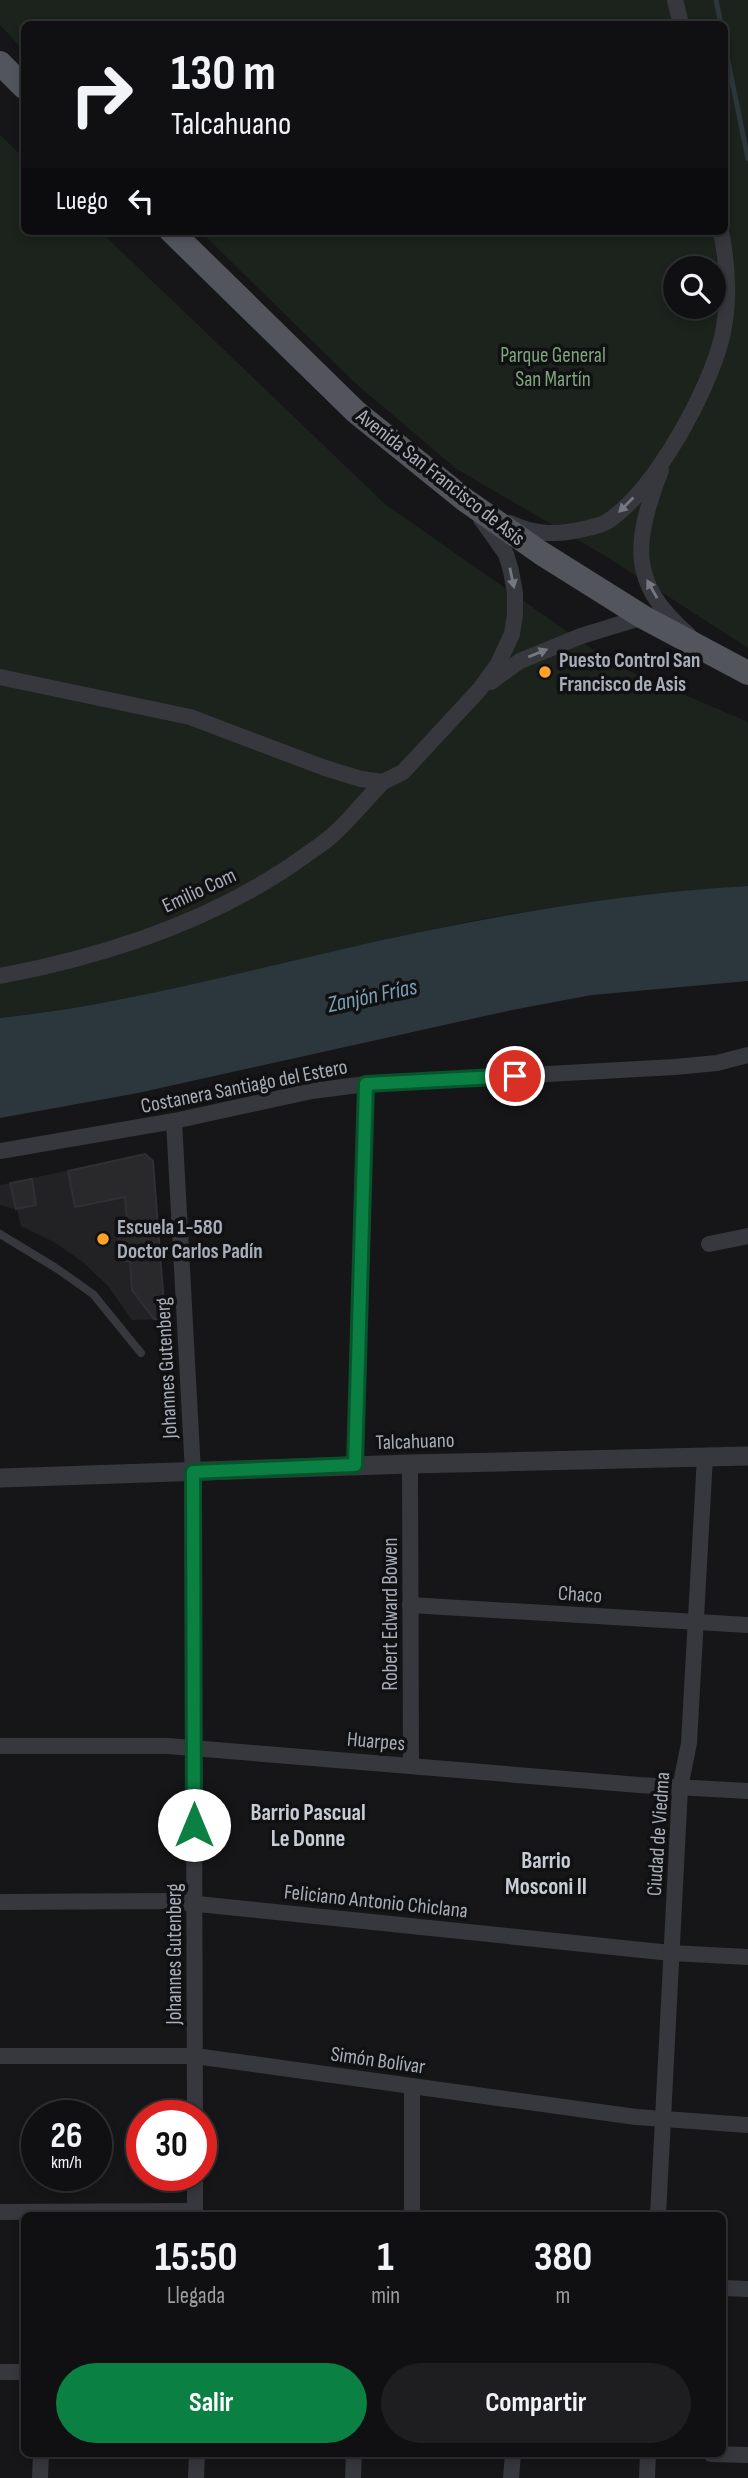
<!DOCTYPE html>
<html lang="es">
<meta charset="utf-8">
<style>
:root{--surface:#101012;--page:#1e1e20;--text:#f1f3f6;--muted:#9c9d9f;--line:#303032;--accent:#0b8043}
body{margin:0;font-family:"Sofia Sans Condensed",sans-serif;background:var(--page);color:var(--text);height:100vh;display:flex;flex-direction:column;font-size:26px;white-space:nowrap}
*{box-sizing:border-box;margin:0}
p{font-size:23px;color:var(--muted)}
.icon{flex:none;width:38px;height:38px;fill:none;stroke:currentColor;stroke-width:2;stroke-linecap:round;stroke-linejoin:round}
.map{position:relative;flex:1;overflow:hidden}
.details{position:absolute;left:21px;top:2212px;width:705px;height:245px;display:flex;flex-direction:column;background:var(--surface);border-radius:10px;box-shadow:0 4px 10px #0003,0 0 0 2px var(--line)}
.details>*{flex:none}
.hud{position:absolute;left:21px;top:21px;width:707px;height:214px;border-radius:10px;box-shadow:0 4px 10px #0003,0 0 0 2px var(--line);background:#101012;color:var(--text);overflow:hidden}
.fabs{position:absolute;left:663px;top:256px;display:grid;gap:14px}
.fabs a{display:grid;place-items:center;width:63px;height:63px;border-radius:50%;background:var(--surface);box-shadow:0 4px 10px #0003,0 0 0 2px var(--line);font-size:35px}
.speed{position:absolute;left:21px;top:2100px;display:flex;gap:14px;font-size:35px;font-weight:700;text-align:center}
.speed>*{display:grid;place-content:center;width:91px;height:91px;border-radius:50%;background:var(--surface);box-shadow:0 4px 10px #0003,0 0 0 2px var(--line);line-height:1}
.speed small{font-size:18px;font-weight:400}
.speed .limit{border:10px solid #d22;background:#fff;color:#111}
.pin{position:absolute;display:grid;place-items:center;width:60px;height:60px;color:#fff;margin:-30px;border:4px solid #fff;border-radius:50%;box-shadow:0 2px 7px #0007}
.me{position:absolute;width:77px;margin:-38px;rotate:0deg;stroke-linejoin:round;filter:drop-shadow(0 0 5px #0008)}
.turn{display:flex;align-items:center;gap:24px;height:147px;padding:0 35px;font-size:32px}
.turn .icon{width:91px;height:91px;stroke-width:2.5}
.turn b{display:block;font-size:49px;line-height:60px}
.then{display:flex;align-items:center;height:66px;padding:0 35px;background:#0003;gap:14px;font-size:26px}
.eta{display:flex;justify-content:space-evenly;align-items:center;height:119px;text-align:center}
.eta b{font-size:42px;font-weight:700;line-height:49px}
.primary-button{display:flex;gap:14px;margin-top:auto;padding:14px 35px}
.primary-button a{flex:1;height:80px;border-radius:42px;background:var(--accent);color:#fff;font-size:28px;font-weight:700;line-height:80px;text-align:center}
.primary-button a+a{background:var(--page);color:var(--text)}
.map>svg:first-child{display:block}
</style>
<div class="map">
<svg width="748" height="2478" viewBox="0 0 748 2478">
<rect width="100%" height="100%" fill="#161618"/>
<path fill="#222225" d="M145 1154 153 1161 165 1319 132 1320 108 1286 84 1263 54 1242 21 1226 17 1210 0 1205V1185Z"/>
<g fill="#1b231c" fill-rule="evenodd">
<path d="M0 0H748V648L607 557 455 468 353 381 200 231H724V24H24V51L0 25ZM676 268H714V306H676Z"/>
<path d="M0 135 24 158V231H100L385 504 615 665 748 722V886C653 895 557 904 463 923 309 955 157 1002 0 1018Z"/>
</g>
<path fill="#2b363d" d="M748 886V981L592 995 512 1010 138 1093 0 1118V1018C115 1006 226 976 339 950 473 919 610 894 748 886Z"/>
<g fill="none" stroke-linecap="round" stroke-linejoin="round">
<g stroke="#2b363d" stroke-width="5">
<path d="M716 0 721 24"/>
<path d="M724 42 748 159"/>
</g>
</g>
<g fill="#29292c" stroke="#303034" stroke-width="2">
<path d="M145 1154 153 1161 165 1319H154L132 1290 130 1261H121L118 1233H128L125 1197 75 1207 68 1171Z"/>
<path d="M32 1179 36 1205 16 1209 10 1183Z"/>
</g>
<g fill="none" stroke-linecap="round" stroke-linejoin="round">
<path stroke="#36383d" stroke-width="8" d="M0 1234 56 1268 93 1294 141 1353"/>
<g stroke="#36383d" stroke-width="16">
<path d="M675 0 681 24"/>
<path d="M661 470C635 540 626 582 689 635"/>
<path d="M510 523C536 536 561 535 588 528 595 526 603 525 608 521 655 490 709 391 722 337 730 302 728 266 721 231"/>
<path d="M0 677 190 717 325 768 361 779 383 782 403 772 480 689 498 664 512 634 515 614V593L511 571 506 554 481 519"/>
<path d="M491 682 520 661 581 636 643 617"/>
<path d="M0 976C106 956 218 919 306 855 316 848 327 841 336 832 352 817 367 798 383 782"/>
<path d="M174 1121 193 1472 195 2116"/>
<path d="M0 1151 174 1121 312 1091 366 1084 675 1067 717 1063 748 1055"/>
<path d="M709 1244 748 1236"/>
<path d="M410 1464 411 1765"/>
<path d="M355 1465 366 1084"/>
<path d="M410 1605 748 1625"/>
<path d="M0 1746H168L639 1785 748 1791"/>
<path d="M0 1902 169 1901 671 1953 748 1957"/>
<path d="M0 2056H195L636 2117 748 2125"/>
<path d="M195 2175V2216"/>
<path d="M0 2212 195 2211"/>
<path d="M412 2216V2086"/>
<path d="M658 2216 680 1788 689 1743 705 1457"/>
<path d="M723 2288 748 2289"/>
<path d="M0 2372H24"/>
<path d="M711 2454 748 2455"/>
<path d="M40 2478 41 2454"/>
<path d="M196 2478 197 2454"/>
<path d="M353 2478 354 2454"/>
<path d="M511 2478 513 2454"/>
<path d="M647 2478 648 2454"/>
</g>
<path stroke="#36383d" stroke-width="19" d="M0 1478 410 1464 748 1456"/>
<g stroke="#52555c" stroke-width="24">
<path d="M0 63 24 87"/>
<path d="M171 231 356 412 465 500 541 553 643 617 748 673"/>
</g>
</g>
<defs><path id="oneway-solid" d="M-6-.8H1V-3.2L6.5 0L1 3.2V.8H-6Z" transform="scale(1.75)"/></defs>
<g fill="#747981">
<use href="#oneway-solid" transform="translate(626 505) rotate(135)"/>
<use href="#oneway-solid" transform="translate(512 578) rotate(78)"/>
<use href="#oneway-solid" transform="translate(652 589) rotate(-119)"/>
<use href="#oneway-solid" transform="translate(538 653) rotate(-22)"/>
</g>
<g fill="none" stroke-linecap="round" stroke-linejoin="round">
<g stroke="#07532c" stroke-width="18">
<path id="route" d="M194 1825 193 1472 355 1465 366 1084 515 1076"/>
</g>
<use href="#route" stroke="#0b8043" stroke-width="12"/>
</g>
<g fill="#ffa327" stroke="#111113" stroke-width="2.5">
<circle cx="545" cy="672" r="7"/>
<circle cx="103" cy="1239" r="7"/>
</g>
<g text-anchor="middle" stroke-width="7" stroke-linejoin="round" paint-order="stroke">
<g font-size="21" fill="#7ea57c" stroke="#111113">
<text x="553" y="362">Parque General<tspan x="553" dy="24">San Martín</tspan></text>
</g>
<g font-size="21" fill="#a7aeb9" stroke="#111113">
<text transform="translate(441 477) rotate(38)" y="7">Avenida San Francisco de Asís</text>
<text transform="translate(199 890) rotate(-25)" y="7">Emilio Com</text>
<text transform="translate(244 1086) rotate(-11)" y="7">Costanera Santiago del Estero</text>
<text transform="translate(166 1368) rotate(-93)" y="7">Johannes Gutenberg</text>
<text transform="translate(415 1441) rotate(-2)" y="7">Talcahuano</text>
<text transform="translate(580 1594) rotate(4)" y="7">Chaco</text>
<text transform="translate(390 1614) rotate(-90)" y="7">Robert Edward Bowen</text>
<text transform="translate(376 1741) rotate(5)" y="7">Huarpes</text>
<text transform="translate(658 1834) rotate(-86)" y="7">Ciudad de Viedma</text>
<text transform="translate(376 1901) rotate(6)" y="7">Feliciano Antonio Chiclana</text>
<text transform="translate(174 1954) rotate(-90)" y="7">Johannes Gutenberg</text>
<text transform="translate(378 2060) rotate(8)" y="7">Simón Bolívar</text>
</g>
<g font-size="21" font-weight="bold" fill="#a7aeb9" stroke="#111113" text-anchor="start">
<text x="559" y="667">Puesto Control San<tspan x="559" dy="24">Francisco de Asis</tspan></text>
<text x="117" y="1234">Escuela 1-580<tspan x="117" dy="24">Doctor Carlos Padín</tspan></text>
</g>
<g font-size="23" font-style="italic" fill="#7ba0b6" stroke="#111113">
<text transform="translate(372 995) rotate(-12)" y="8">Zanjón Frías</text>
</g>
<g font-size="23" font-weight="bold" fill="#c8cdd5" stroke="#111113">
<text x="308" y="1820">Barrio Pascual<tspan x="308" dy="26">Le Donne</tspan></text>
<text x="546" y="1868">Barrio<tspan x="546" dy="26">Mosconi II</tspan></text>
</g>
</g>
</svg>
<div class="fabs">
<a><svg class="icon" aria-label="search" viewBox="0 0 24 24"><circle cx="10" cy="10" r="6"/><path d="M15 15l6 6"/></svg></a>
</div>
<div class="speed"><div>26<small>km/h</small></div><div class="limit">30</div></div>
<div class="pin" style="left:515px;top:1076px;background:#d93025"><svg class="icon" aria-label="arrive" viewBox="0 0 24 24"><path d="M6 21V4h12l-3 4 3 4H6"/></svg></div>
<svg class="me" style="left:194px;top:1825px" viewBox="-20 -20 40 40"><circle r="19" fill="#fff"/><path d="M0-13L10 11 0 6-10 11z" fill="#0b8043"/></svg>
<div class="hud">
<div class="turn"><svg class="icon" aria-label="right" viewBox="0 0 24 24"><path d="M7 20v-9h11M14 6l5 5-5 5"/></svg><div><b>130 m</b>Talcahuano</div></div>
<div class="then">Luego<svg class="icon" aria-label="left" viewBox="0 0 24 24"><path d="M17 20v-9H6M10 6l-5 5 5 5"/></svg></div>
</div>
<section class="details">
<div class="eta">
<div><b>15:50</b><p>Llegada</p></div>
<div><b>1</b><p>min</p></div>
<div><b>380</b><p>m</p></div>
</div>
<div class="primary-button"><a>Salir</a><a>Compartir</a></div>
</section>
</div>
